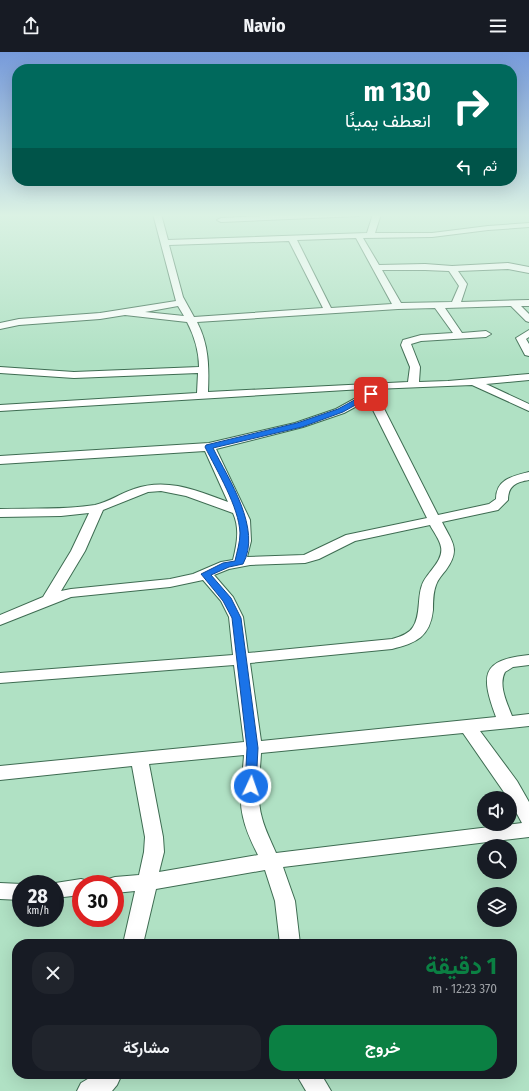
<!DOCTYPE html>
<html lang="ar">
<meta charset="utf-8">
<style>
:root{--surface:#171b24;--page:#20242c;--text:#f1f3f6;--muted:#9ea1a6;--accent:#0b8043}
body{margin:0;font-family:"Fira Sans Condensed",Vazirmatn,sans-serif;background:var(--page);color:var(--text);direction:rtl;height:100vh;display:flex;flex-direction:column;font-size:15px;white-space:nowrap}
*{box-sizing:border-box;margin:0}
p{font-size:13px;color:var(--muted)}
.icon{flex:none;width:22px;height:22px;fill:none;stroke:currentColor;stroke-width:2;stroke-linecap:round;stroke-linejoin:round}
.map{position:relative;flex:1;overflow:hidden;direction:ltr}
.sheet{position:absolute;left:12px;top:887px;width:505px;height:140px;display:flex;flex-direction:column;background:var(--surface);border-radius:16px;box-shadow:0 4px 16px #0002;direction:rtl}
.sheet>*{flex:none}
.guide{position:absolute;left:12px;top:12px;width:505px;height:122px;border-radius:16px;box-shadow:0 4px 16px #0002;direction:rtl;background:#00695c;color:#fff;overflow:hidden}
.buttons{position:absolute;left:477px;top:739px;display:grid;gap:8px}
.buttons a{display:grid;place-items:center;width:40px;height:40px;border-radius:50%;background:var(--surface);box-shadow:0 4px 16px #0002;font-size:20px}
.speed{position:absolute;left:12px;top:823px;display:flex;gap:8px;font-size:20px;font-weight:700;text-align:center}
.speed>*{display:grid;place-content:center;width:52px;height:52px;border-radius:50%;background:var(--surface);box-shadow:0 4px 16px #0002;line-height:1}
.speed small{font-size:10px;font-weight:400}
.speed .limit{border:6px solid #d22;background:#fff;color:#111}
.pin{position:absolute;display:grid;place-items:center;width:34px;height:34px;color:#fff;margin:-17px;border-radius:8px;box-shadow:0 2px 6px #0006}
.me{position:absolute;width:44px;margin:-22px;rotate:3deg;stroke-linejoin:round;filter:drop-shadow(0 0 3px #0008)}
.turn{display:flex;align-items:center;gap:14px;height:84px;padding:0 20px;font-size:18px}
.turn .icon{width:52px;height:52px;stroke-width:2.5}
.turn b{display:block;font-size:28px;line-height:34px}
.then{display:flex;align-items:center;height:38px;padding:0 20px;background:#0003;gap:8px;font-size:15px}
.round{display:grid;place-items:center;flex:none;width:42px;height:42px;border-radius:16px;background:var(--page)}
.summary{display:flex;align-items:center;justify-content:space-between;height:68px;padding:0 20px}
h1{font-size:24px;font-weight:700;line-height:30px;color:var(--accent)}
.action{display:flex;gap:8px;margin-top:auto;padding:8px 20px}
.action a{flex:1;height:46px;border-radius:16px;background:var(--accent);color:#fff;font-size:16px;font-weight:700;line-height:46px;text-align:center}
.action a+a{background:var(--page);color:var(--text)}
header{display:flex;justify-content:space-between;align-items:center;height:52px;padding:0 20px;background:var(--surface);font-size:18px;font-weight:700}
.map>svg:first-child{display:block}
</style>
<header><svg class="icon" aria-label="menu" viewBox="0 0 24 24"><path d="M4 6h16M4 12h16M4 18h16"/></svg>Navio<svg class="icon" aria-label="share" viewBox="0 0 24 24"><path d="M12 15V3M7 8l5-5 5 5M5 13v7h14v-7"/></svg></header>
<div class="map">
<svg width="529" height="1039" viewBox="0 0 529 1039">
<rect width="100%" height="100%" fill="#b0e1c4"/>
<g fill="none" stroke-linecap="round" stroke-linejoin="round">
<g stroke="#3e6c52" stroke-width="2">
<g id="minor">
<path d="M153 162H161L168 188 367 181 373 162H381L375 181H432L488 174 529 171V175L488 178 432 185 363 186 379 213 425 212 452 214 508 211 529 215V221L508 217 458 219 467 232 461 250 529 248V254H521L529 262V270L526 269 511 254 445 256 462 281 486 279 491 282 486 285 421 289 411 292 420 315 419 330 448 329 529 322V328L486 332 529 352V359L472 333 374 337 438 463 489 452 496 447C496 427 513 424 529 420V428C516 430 508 434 508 448L498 458 442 470C452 490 461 497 446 518 442 523 438 527 436 533 433 541 433 550 433 558 430 585 416 591 392 597L250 611 261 689 496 665C481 624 480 608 529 603V613L513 615 505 620C498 633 507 651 512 664L529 662V674L480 679 517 729 529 750V785L283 815 295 849 300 892H280L275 849 265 818 156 837 143 892H123L135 839 115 841V832H106L108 827 115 825 139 823 144 800 145 785 132 714 0 728V714L244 690 234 613 0 631V621L233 603 229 565 221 549 203 528 170 535 71 545 0 573V563L43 545 71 499 89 461 61 464 0 465V457C31 456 64 458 95 453 109 450 121 441 134 437 167 425 198 439 228 450L205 399 0 412V404L209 391 295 371 336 357 365 341 363 337 0 359V353L197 341 198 321 74 326 0 321V315L74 320 199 315C199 300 194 283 187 270L125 263 100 267 19 273 0 277V271L19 267 100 261 176 249ZM356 186 392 252 331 256 297 188ZM289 189 323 256 194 265 183 245 169 193ZM382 218H425L449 219 459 234 452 250 401 251ZM178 254 184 264 145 260ZM435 256 453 281 421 283 403 288 401 293 410 315 408 330 208 340C209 315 209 293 197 270L398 257ZM368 348 427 466 346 483 304 503 247 505 251 489 250 468 216 397 303 375 344 361ZM161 439 186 444 233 461C240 476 237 492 233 508L221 510 193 522 170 527 71 537 61 539 85 499 103 458 148 440ZM430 473C433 479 440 488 441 495 444 509 426 521 422 533 417 546 421 563 413 575 409 582 399 585 392 587L248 601 243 565 233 545 214 523 229 517 250 513 305 511 319 507 355 489ZM463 681 508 746H510V749L522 771 276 801C271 789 265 778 262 766 256 746 260 722 261 701ZM244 703C243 723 238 745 243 765 246 779 252 791 258 803L159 820 164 800 163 785 149 712Z"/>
<path d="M304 162H362L358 164 221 170 217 168 221 166Z"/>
<path d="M529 278V285L526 287 529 292V304L525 303 516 286Z"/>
<path d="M81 827 88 829 89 832H81V843L55 846V832H49Z"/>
<path d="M0 831 22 832 21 848 0 847Z"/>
<path d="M96 1022H122L117 1033 112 1039H77L81 1031Z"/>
<path d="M296 1022H321L331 1039H306Z"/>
</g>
</g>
<use href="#minor" fill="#fff" fill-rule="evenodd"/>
</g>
<linearGradient id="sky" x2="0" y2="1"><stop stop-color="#769ada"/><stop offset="0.53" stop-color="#dbf2e4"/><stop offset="1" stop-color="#dbf2e4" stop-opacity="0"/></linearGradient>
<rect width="529" height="308" fill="url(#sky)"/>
<path fill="#1a73e8" stroke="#114b97" d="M369 340 375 342 343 360 302 375 213 396C229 428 262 477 243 512L229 515 211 523 231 546 241 566 258 696 256 734 255 737 251 738 246 737 245 734 247 696 232 566 223 549 201 522 223 511 235 509C237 499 240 491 240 481 239 455 217 419 205 395L206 393 297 371 338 357Z"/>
</svg>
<div class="buttons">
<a><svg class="icon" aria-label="sound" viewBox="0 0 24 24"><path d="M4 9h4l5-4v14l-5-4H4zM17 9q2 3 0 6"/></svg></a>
<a><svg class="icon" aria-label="search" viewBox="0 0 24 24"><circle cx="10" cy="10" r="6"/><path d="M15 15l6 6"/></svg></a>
<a><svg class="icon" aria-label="layers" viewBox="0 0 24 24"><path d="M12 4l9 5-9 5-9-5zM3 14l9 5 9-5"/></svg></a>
</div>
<div class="speed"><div>28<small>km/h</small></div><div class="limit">30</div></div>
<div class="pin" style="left:371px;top:342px;background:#d93025"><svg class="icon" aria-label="arrive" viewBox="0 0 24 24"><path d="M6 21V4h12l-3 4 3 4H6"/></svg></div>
<svg class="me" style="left:251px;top:734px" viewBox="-20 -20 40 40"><circle r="17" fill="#1a73e8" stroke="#fff" stroke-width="3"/><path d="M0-11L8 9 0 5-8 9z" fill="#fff"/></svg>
<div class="guide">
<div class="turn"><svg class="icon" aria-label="right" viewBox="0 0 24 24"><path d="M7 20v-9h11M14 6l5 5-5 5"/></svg><div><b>130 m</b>انعطف يمينًا</div></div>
<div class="then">ثم<svg class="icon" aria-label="left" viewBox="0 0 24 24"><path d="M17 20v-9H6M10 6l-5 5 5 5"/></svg></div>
</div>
<section class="sheet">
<div class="summary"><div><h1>1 دقيقة</h1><p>370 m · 12:23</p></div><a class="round"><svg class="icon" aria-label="close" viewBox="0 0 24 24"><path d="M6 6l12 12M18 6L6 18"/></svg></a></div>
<div class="action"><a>خروج</a><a>مشاركة</a></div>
</section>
</div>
